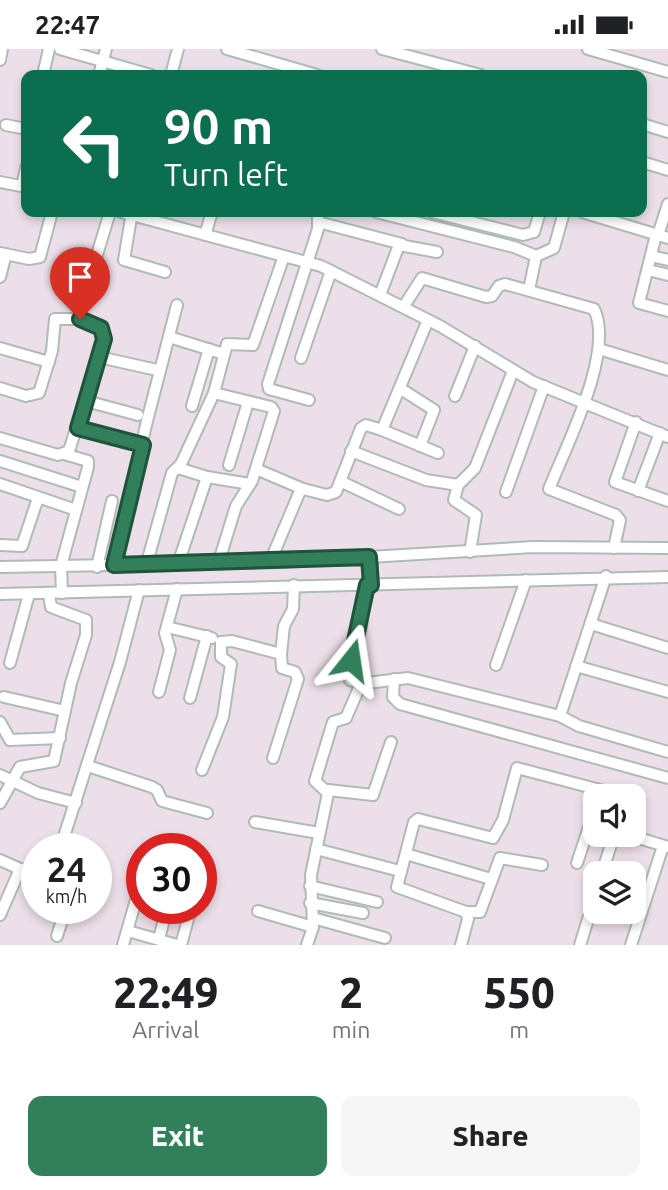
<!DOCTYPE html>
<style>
:root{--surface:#fff;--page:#f6f6f6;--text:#202124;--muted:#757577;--accent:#317f5b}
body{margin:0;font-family:Ubuntu,sans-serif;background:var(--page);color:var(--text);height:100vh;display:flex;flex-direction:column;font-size:26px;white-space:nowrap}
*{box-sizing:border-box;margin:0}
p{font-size:23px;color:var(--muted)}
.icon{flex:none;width:38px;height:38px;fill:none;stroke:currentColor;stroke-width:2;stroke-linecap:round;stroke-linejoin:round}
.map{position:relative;height:896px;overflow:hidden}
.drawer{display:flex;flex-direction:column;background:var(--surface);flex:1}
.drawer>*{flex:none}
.top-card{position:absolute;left:21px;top:21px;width:626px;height:147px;border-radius:14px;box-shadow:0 4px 10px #0003;background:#0b6e4f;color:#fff;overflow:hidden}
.fabs{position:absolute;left:583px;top:735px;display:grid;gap:14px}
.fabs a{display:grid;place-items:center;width:63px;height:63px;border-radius:14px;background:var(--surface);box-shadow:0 4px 10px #0003;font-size:35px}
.speed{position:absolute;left:21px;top:784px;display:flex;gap:14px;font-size:35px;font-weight:700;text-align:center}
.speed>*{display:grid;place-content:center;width:91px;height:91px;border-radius:50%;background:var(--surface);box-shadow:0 4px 10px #0003;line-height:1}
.speed small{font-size:18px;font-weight:400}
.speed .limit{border:10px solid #d22;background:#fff;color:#111}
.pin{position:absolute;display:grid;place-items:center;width:60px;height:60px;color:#fff;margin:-72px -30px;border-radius:50% 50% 50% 0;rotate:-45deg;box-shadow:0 0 7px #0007}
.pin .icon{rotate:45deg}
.me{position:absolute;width:77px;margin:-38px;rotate:15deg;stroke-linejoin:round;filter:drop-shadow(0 0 5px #0008)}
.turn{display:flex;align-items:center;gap:24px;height:147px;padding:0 28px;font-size:32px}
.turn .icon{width:91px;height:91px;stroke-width:2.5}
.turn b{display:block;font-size:49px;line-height:60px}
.eta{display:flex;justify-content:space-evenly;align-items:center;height:119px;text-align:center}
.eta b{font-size:42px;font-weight:800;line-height:49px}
.button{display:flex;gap:14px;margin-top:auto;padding:14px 28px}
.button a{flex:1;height:80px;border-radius:14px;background:var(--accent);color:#fff;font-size:28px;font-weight:800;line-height:80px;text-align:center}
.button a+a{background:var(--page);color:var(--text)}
.status{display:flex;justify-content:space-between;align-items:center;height:49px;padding:0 35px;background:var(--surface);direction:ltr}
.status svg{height:19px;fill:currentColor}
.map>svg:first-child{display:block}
</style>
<div class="status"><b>22:47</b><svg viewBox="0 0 49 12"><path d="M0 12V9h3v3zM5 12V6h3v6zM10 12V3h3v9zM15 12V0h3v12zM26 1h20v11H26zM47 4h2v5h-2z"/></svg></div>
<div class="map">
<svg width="668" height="896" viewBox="0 0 668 896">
<rect width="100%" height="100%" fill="#eddfe9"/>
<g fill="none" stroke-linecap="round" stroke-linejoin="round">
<g stroke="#afbcb5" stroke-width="14">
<g id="minor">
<path d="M60 0 151 26"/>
<path d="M227 0 317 26"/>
<path d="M382 0 481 26"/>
<path d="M588 0 668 23"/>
<path d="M0 11 2 0"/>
<path d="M43 26 49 0"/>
<path d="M99 26 106 0"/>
<path d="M171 26 178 0"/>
<path d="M642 75 668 83"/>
<path d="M6 76 26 80"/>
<path d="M642 113 668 121"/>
<path d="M0 133 26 138"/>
<path d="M22 137 26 119"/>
<path d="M668 155 658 186 668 189"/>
<path d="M121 163 321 217 440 277 533 333 668 388"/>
<path d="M132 163 124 211 165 223"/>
<path d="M376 163 514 198 536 207 529 241"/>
<path d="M432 163 523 186 534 183 540 163"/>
<path d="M582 163 658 186"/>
<path d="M318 173 402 195"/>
<path d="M205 186 212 163"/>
<path d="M656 186 639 254 668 262"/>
<path d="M0 204 29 210 40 208 52 163"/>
<path d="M536 207 554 199 564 163"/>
<path d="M651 207 668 211"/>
<path d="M648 221 668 226"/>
<path d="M0 228 6 205"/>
<path d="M380 246 399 196 437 203"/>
<path d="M404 257 422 229 486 248 492 247 499 237 505 235 594 260C615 303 566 397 549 440L616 466 620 471 614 499"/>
<path d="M169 288 224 305"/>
<path d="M0 299 49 313"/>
<path d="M599 300 668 321"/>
<path d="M99 308 157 321"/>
<path d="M301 309 331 222"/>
<path d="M0 339 26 347 39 344 52 302 55 270H80"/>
<path d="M401 340 434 361 420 397"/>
<path d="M214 344 271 358 274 362 252 432 236 457 219 512"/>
<path d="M455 347 475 297"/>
<path d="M309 351 269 340 268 335 318 180V163"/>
<path d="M86 352 138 366"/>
<path d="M192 357 209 300"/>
<path d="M636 373 615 433 668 452"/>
<path d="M78 379 143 396"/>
<path d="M382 381 438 404"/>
<path d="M0 389 58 406 69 402 104 290 101 279 80 270 79 265 110 163"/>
<path d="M351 402 426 431 458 436 454 451 476 466 470 503"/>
<path d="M0 412 82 438"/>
<path d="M229 416 248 353"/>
<path d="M178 419 207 428 250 435"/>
<path d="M256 420 303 440"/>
<path d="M342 433 399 460"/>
<path d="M0 435 76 461"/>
<path d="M458 436 475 419 513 322"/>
<path d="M638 442 660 384"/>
<path d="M506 443 544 337"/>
<path d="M0 496 22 497 38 449"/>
<path d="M369 508 533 498 668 499"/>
<path d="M270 513 300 442 303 440 327 446 336 443 361 379 366 376 382 381 428 271"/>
<path d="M178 515 207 428"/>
<path d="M114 516 146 376 177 256"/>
<path d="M146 517 172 424 181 415 214 344 227 295 253 296 284 207"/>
<path d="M0 518 285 513 365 507 372 510 371 536"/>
<path d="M97 518 112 452"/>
<path d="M62 544 61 517 88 418V412L64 405"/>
<path d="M0 545 668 528"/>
<path d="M591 575 668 599"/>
<path d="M167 578 212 589"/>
<path d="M10 614 29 545"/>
<path d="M496 616 526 531"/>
<path d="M576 617 668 643"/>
<path d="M394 630 393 648 400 655 668 729"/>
<path d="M359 635 408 629 560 667 606 527"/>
<path d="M159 643 170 601 165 584 177 540"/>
<path d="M4 648 65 662"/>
<path d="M190 649 207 587"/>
<path d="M560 667 579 677 668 703"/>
<path d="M0 673 10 691 60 689"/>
<path d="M273 709 298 630 295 623 282 619 281 605"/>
<path d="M88 717 152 738 157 741 162 752 207 764"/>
<path d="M202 721 223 668 231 615 221 608V593L232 592 281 605 284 577 293 560 294 536"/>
<path d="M0 726 38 744 76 754"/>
<path d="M328 741 373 746 391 693"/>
<path d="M0 754 20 718 54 712 71 634 86 586V571L51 558 49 545"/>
<path d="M255 773 319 784"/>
<path d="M629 786 668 798"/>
<path d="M60 800 120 613 139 541"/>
<path d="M316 800 400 822"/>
<path d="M406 805 491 830"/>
<path d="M0 811 20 820"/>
<path d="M577 814 595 760"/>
<path d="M602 824 614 786"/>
<path d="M310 837 377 853"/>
<path d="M310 854 363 864"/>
<path d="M258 862 313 878"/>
<path d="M466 863H480L500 809 542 816"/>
<path d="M0 866 20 820 37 823"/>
<path d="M313 869 385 889"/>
<path d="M128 882 177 896"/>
<path d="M57 887 66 859"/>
<path d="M159 890 167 859"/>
<path d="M123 896 142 830"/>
<path d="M181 896 191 859"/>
<path d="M307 896 313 878 311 826 328 744 315 732 333 673 346 669 359 639V634L350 631 349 624 361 578 367 536"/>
<path d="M461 896 468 870 466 863 397 838 414 773 418 770 493 789 503 771 517 719 623 747"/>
<path d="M580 896 595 848"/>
<path d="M631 896 663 797"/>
</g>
</g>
<use href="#minor" stroke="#fff" stroke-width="10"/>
</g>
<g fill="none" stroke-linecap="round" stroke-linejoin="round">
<g stroke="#20533b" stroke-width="18">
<path id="route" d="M80 270 101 279 104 290 78 379 143 396 114 516 369 508 371 536H367L351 611"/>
</g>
<use href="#route" stroke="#317f5b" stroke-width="12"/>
</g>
</svg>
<div class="fabs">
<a><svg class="icon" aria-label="sound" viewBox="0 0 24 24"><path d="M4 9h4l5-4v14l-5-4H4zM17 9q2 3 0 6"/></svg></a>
<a><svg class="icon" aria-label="layers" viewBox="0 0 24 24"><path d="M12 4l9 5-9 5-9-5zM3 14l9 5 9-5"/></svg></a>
</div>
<div class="speed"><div>24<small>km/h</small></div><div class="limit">30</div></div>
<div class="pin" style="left:80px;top:270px;background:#d93025"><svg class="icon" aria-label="arrive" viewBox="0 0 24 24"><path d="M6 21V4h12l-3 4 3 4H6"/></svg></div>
<svg class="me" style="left:351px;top:611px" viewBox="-20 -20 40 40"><path d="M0-17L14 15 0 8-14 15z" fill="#317f5b" stroke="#fff" stroke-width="4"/></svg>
<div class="top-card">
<div class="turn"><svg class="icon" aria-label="left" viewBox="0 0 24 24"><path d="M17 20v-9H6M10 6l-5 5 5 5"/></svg><div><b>90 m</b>Turn left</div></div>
</div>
</div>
<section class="drawer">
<div class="eta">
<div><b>22:49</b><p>Arrival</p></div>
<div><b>2</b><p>min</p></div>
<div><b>550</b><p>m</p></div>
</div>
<div class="button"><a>Exit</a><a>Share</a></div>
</section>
